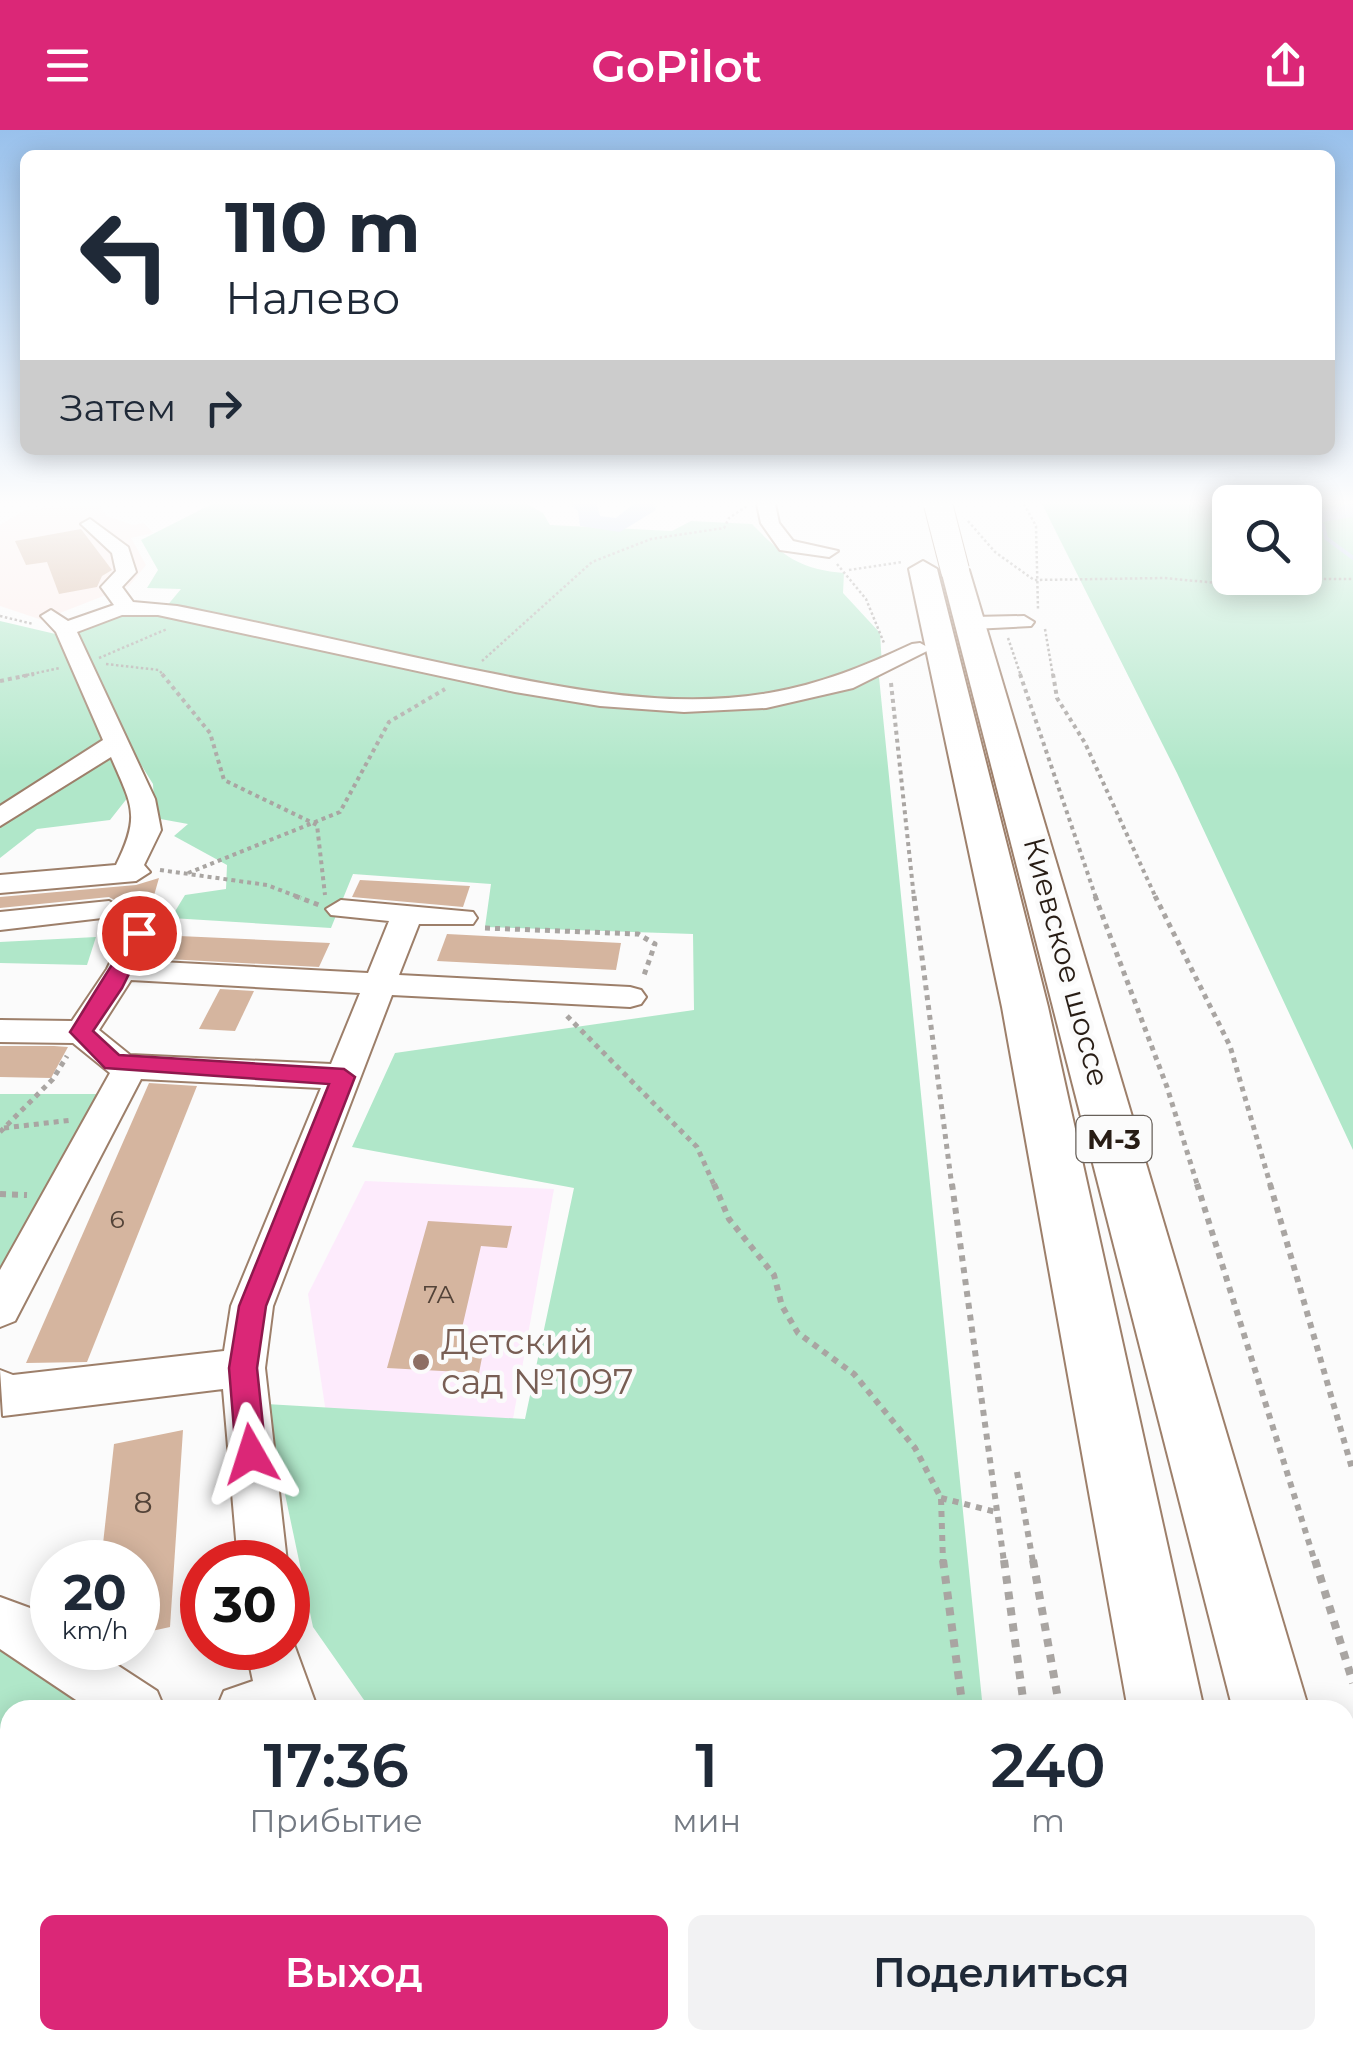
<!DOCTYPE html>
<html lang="ru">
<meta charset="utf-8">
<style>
:root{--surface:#fff;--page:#f2f2f3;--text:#1f2937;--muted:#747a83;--accent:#db2777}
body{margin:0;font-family:Montserrat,sans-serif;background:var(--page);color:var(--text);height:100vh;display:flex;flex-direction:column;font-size:38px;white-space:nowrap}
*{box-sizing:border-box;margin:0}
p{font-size:32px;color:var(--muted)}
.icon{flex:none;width:55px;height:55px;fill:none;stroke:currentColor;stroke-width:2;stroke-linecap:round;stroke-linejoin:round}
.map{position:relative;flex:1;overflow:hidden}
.side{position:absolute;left:0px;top:1570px;width:1355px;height:350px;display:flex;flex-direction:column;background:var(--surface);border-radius:30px 30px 0 0;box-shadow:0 5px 25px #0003}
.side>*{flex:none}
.banner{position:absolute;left:20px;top:20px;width:1315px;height:305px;border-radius:15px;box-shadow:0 5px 25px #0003;background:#fff;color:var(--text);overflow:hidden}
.tools{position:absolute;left:1212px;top:355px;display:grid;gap:20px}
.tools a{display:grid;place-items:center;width:110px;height:110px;border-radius:15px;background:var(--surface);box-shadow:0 5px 25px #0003;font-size:50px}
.speed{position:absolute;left:30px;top:1410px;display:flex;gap:20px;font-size:50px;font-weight:700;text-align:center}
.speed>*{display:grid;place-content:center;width:130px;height:130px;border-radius:50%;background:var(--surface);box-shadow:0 5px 25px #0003;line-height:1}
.speed small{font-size:25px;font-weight:400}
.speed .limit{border:15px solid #d22;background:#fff;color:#111}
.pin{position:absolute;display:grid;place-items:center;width:85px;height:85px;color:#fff;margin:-42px;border:5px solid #fff;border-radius:50%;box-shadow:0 2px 10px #0007}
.me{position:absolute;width:110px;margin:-55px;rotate:354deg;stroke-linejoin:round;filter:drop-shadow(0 0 8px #0008)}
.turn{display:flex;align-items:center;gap:35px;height:210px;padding:0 40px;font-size:45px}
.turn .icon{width:130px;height:130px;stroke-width:2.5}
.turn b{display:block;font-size:70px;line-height:85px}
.then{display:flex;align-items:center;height:95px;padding:0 40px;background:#0003;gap:20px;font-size:38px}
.eta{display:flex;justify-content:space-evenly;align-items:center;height:170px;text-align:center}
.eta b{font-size:60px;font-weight:600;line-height:70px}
.primary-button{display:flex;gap:20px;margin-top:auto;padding:20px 40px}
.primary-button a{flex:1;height:115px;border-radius:15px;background:var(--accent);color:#fff;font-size:40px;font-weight:600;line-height:115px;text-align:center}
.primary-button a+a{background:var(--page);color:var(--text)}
header{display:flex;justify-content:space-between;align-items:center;height:130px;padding:0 40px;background:var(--accent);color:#fff;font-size:45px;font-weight:600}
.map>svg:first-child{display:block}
</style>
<header><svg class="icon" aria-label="menu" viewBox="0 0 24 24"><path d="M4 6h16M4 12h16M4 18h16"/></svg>GoPilot<svg class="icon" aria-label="share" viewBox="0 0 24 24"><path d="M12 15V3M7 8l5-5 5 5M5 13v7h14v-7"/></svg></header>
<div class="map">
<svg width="1353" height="1920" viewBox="0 0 1353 1920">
<rect width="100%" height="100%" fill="#fbfbfb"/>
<path fill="#fdedeb" d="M97 374 107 386 133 395 144 393 153 403 131 408 146 435 129 456 42 490 0 476V395L25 380Z"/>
<path fill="#fdebfc" d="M365 1051 554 1059 511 1300 329 1303 308 1164Z"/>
<g fill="#b0e7c9">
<path d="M212 374H527L543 383 550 395 672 401 691 391 752 394C783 426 799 439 844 443L843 463 880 503 882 536 803 562 743 570 678 571 518 554 166 477 181 459 147 458 158 440 141 410Z"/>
<path d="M1042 374H1230V448H1305V374H1353V1020L1177 643Z"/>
<path d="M124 484 182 488 446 546 678 575 799 568 879 547 983 1580H371L313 1497 266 1274 525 1289 574 1058 352 1017 395 923 694 880 693 804 485 797 491 754 353 744 331 798 171 788 185 765 226 759 227 735 174 706 188 694 155 688 153 654 115 593 74 499Z"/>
<path d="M0 491 64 506 136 657 110 690 37 699 0 728Z"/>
<path d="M96 807 87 835 0 833V812Z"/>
<path d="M0 964H119L0 1171Z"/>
<path d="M0 1513 104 1580H10V1690L0 1697Z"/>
<path d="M631 1910H1010L1011 1920H630Z"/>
</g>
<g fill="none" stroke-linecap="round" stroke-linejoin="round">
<path stroke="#c2d5f1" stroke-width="4" d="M1305 388 1323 395 1326 408 1353 428"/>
<g fill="#c2d5f1" fill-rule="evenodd">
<path d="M570 374H597L600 386 616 388 633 374H655L656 380 620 402 580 396 578 381Z"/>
<path d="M1353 374V387L1305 395V381Z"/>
</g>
</g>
<g fill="#d5b59f">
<path d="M81 399 112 440 102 446 97 457 59 464 47 432 26 435 15 411Z"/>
<path d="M159 748 153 769 118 772 109 767 0 778V767L136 755Z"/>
<path d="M360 750 470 756 463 777 352 767Z"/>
<path d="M447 804 621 813 616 840 437 831Z"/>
<path d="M157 805 330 813 319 837 148 828Z"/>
<path d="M220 859 254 861 235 901 199 899Z"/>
<path d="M0 916H54L68 917 51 948 0 947Z"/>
<path d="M149 953 197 956 87 1232 26 1233Z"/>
<path d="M428 1091 512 1096 507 1118 481 1116 459 1211 485 1212 479 1243 387 1238Z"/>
<path d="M183 1300 170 1497 138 1504V1432H101L114 1314Z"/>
</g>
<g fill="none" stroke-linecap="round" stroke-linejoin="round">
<g stroke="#9d7f6a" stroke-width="4">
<g id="minor">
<path d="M757 374H775L779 393 793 411 838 421 829 427 780 420 761 393Z"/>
<path d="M90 389 128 417 136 442 122 457 133 472 177 476C272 495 366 517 460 537 559 557 668 581 769 563 821 554 865 536 912 514L920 513 931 519 853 558 766 578 684 582 600 576 515 562 158 485H122L77 502 155 669 161 700 144 735 150 742 136 751 0 763V745L116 735C141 685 132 676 111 627L0 696V676L103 610 56 502 41 486 51 480 68 491 114 475 101 457 116 441 112 423 81 394Z"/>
<path d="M1024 486 1034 492 1031 496 973 499 963 493 973 487Z"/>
<path d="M341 770 473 782 477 788 473 794H419L399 845 630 857 641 860 646 867 641 874 630 877 392 865 273 1176 265 1238 287 1432H238L223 1259 3 1286 0 1240 13 1245 224 1221 231 1176 321 958 141 949 15 1191 0 1197V1140L110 943 73 913 0 912V890L72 891 107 839 128 796 139 794 154 803 142 831 368 843 389 791 331 785 326 779ZM131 850 360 863 331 934 130 925 99 900Z"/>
<path d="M109 771 124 780 119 786 0 800V782Z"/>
<path d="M0 1467 30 1478 52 1493V1518H91L157 1561 165 1580H91L0 1519Z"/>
<path d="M288 1498 318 1580H216L224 1561 253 1551 246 1518H288Z"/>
<path d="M10 1699V1761L0 1765V1703Z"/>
<path d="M550 1910H614L613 1920H549Z"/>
</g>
</g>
<g stroke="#9d7f6a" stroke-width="4">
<g id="highway">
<path d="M923 431 937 439 1048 877 1204 1580H1128L1002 877 909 439Z"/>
<path d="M955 432 969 440 1309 1580H1233L941 440Z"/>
<path d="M1345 1806 1353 1809V1920L1321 1910H1345Z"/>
<path d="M1186 1910H1278L1280 1920H1188Z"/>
</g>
</g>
<g stroke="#a9a5a2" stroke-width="2.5" stroke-dasharray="2.5 2.5" stroke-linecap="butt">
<path d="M1024 374 1036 396 1038 479"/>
<path d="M968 391 995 422 1034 450 1164 448 1260 457 1306 449H1353"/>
<path d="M837 434 866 469 884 513"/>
<path d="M849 440 902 432"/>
<path d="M0 486 33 494"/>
<path d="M1045 499 1053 546"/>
<path d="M1008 508 1021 546"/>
<path d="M99 528 167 499"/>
<path d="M482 531 592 432 651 409 724 398 729 388 747 376"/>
<path d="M106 534 159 540 164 546"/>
<path d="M22 546 60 538"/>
</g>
<g stroke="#a9a5a2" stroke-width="4" stroke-dasharray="4 4" stroke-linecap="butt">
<path d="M162 544 210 603 224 650 317 695 325 765"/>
<path d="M1020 544 1096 768"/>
<path d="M1053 544 1057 568 1085 613 1156 768"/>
<path d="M0 551 34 544"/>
<path d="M891 553 914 768"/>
<path d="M160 740 267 755 301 768"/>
<path d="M188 743 340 682 389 592 445 559"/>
</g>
<g stroke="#a9a5a2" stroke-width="5" stroke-dasharray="5 5" stroke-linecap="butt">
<path d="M295 766 319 775"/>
<path d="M914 766 952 1057"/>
<path d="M1095 766 1167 957 1198 1057"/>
<path d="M1155 766 1230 916 1271 1057"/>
<path d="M485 798 638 804 655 814 643 848"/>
<path d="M567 886 697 1017 715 1057"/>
<path d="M4 998 72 990"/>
<path d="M0 1002 53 949 67 926"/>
</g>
<g stroke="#a9a5a2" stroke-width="6" stroke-dasharray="6 6" stroke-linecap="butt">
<path d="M714 1054 729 1089 774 1145 782 1176 798 1203 854 1244 915 1318 941 1368 943 1432"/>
<path d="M952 1054 1004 1432"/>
<path d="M1197 1054 1315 1432"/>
<path d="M1270 1054 1353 1342"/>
<path d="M0 1064 27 1065"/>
<path d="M1017 1342 1033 1432"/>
<path d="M941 1368 996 1382"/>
</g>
<g stroke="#a9a5a2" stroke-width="8" stroke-dasharray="8 8" stroke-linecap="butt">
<path d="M943 1430 963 1580"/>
<path d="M1004 1430 1024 1576"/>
<path d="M1033 1430 1060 1580"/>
<path d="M1315 1430 1353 1553"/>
<path d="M1011 1580 1024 1576V1580"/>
<path d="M1000 1910 1001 1920"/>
<path d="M1071 1910V1920"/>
<path d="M1117 1910 1118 1920"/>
</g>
<use href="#minor" fill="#fff" fill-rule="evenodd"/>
<use href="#highway" fill="#fff" fill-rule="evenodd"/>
<g stroke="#9d7f6a" stroke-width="30" stroke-linecap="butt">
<path id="highway-bridge" d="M938 374 955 440"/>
</g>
<use href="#highway-bridge" stroke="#fff" stroke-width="28"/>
</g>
<linearGradient id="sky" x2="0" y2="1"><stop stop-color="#99c1ec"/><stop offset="0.58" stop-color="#fdfdfd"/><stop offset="1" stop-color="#fdfdfd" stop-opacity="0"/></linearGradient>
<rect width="1353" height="643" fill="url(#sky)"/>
<path fill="#db2777" stroke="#8e194d" stroke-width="2.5" d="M139 797 149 803 122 858 93 901 119 925 344 939 355 947 266 1176 257 1238 266 1324 262 1334 251 1338 240 1334 236 1324 229 1238 239 1176 329 954 105 938 70 902C80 887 132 799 139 797Z"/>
<circle fill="#8d6e63" stroke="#fbfbfb" stroke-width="4" cx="421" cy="1232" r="10"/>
<g text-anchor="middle" stroke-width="9" stroke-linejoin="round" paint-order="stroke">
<g font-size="25" fill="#534338">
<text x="117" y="1098">6</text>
<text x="439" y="1173">7А</text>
</g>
<rect fill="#fbfbfb" stroke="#67605a" stroke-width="2.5" x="1076.5" y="986" width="75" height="46" rx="8"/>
<g font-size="28" font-weight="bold" fill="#281d15">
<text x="1114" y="1019">М-3</text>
</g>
<g font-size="30" fill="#281d15" stroke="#fbfbfb">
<text transform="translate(1066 832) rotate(75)" y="10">Киевское шоссе</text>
</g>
<g font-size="30" fill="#534338">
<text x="143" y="1383">8</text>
</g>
<g font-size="35" fill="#785e54" stroke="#fbfbfb" text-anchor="start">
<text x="441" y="1224">Детский<tspan x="441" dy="40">сад №1097</tspan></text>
</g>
</g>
</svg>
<div class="tools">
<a><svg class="icon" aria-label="search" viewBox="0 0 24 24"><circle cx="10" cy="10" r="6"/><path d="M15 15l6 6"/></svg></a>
</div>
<div class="speed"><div>20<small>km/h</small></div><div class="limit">30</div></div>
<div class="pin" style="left:139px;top:803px;background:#d93025"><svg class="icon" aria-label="arrive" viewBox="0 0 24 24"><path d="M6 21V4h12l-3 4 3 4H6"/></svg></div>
<svg class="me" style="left:251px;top:1324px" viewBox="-20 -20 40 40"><path d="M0-17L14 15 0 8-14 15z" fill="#db2777" stroke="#fff" stroke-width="4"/></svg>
<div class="banner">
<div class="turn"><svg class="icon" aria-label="left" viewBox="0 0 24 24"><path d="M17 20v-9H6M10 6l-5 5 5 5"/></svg><div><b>110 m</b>Налево</div></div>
<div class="then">Затем<svg class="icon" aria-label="right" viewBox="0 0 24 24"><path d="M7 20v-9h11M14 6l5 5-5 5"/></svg></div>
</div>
<section class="side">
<div class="eta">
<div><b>17:36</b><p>Прибытие</p></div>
<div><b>1</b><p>мин</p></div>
<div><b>240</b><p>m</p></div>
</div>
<div class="primary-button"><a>Выход</a><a>Поделиться</a></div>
</section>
</div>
